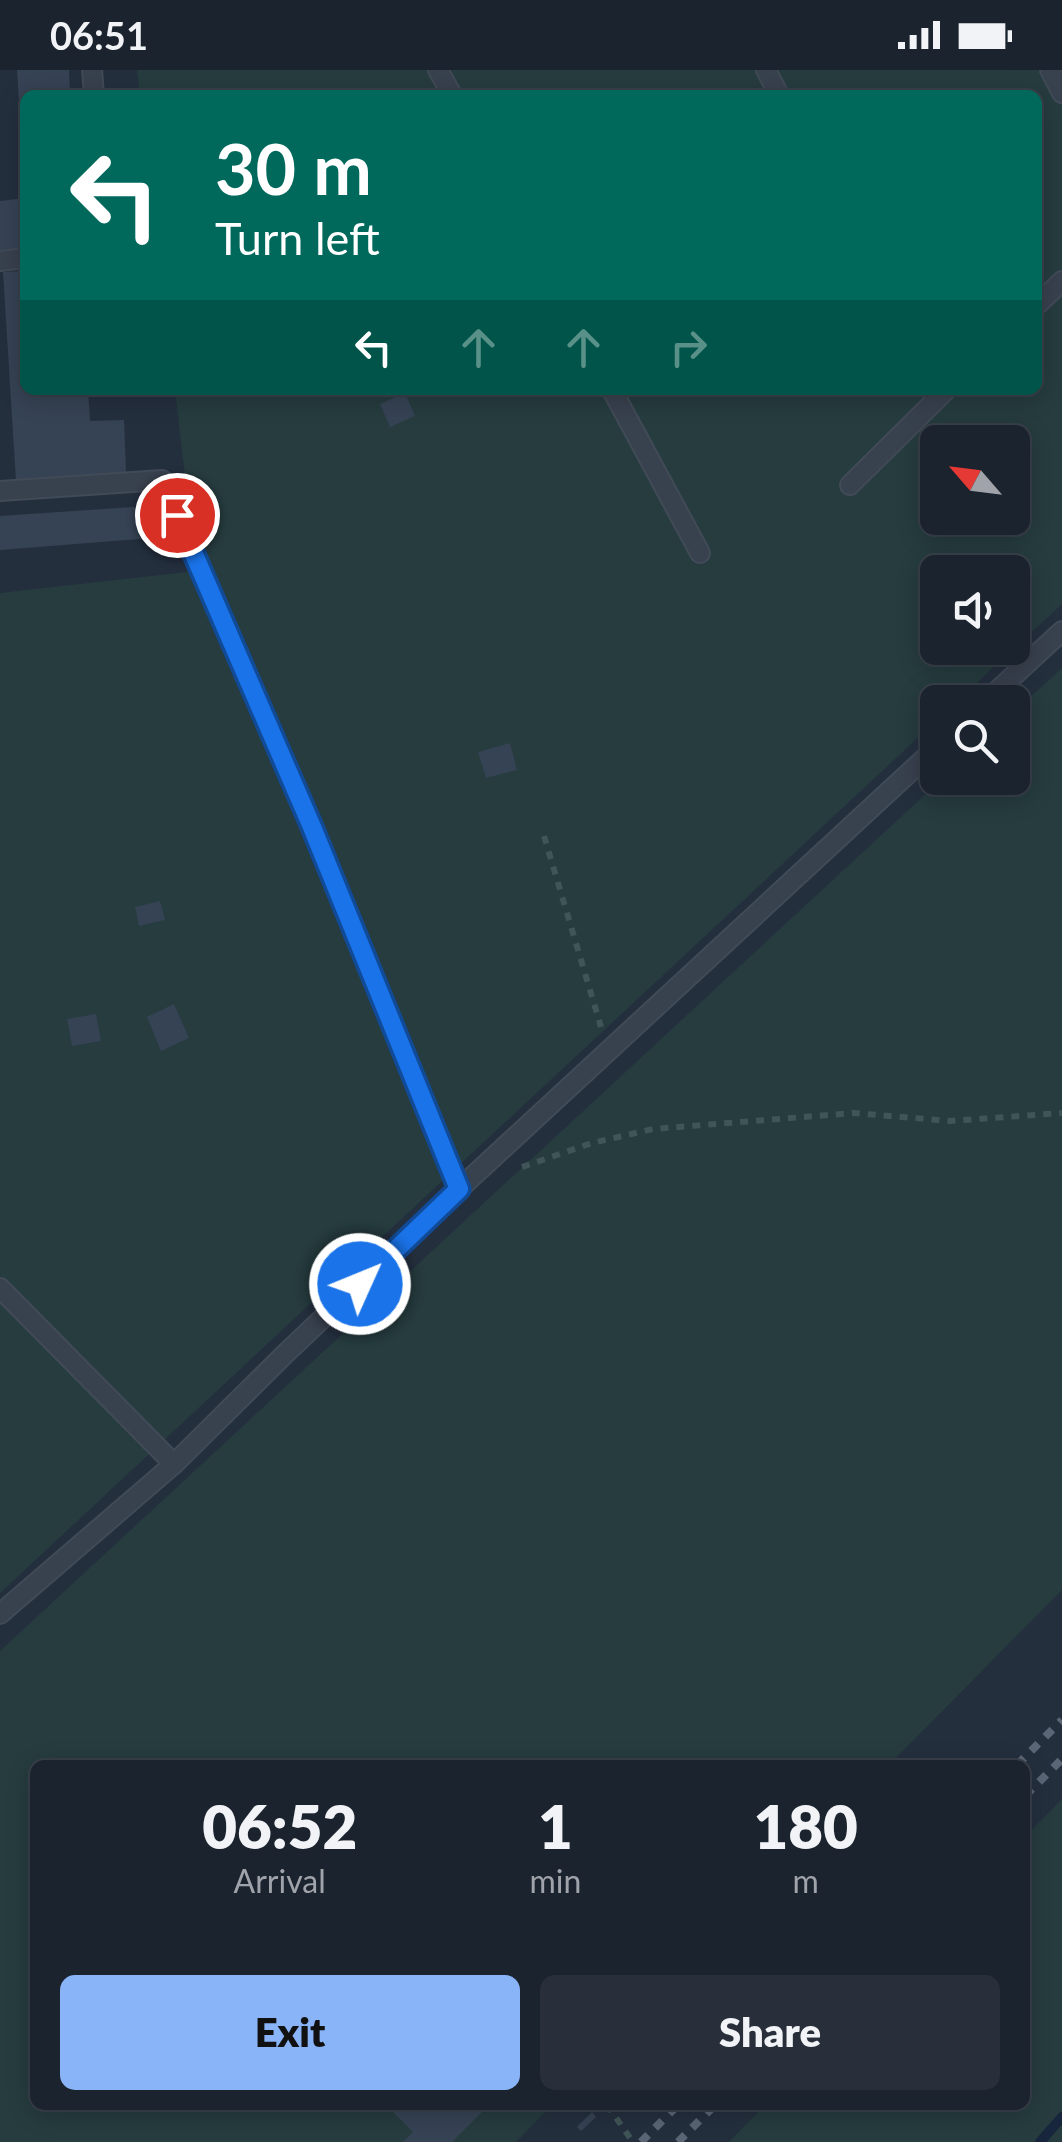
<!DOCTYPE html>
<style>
:root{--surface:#1b232e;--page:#282f3a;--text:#f1f3f6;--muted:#a0a4aa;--line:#39404a;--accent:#8ab4f8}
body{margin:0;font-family:Lato,sans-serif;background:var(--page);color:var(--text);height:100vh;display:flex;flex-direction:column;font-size:38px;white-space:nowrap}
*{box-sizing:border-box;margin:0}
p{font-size:32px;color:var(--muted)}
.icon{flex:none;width:55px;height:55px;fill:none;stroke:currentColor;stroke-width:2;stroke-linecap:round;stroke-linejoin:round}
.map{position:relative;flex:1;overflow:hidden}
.details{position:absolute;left:30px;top:1690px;width:1000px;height:350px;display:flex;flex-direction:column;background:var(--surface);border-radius:15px;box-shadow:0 5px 25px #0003,0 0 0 2px var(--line)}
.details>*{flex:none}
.banner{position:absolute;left:20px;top:20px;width:1022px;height:305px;border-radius:15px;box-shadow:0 5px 25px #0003,0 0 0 2px var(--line);background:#00695c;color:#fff;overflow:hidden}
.needle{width:65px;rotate:298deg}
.buttons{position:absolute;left:920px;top:355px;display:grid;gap:20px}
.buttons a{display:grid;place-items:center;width:110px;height:110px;border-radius:15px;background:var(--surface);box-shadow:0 5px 25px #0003,0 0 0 2px var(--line);font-size:50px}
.pin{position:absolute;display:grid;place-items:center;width:85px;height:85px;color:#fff;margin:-42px;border:5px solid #fff;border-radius:50%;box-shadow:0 2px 10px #0007}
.me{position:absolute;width:110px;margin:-55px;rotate:46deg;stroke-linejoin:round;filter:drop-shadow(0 0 8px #0008)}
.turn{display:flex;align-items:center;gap:35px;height:210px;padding:0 30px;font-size:45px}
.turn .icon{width:130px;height:130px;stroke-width:2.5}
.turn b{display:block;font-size:70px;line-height:85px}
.lanes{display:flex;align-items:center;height:95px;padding:0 30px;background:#0003;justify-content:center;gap:50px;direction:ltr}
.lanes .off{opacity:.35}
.eta{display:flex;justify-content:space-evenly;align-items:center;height:170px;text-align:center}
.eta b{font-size:60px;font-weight:800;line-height:70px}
.action{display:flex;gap:20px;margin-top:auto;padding:20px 30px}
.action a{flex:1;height:115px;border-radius:15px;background:var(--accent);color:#111;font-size:40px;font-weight:800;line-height:115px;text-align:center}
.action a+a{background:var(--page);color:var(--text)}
.status{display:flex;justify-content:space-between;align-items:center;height:70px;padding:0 50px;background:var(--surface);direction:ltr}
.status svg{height:28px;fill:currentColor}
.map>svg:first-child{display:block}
</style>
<div class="status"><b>06:51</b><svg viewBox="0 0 49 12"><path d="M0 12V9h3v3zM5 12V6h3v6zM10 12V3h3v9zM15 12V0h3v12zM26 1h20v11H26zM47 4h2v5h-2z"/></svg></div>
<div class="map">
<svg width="1062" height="2072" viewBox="0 0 1062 2072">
<rect width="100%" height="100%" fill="#242f3e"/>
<g fill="#263c3f" fill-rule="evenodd">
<path d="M137 0H1062V534L956 632H938L937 650 0 1523V523L196 501 175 320H1038V25H140ZM938 372H1012V448H938ZM938 502H1012V578H938Z"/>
<path d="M1062 598V1520L889 1695H35V2035H552L516 2072H0V1581L943 708H1012L1013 643Z"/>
<path d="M1062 1729V2072H729L765 2035H1025V1767Z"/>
</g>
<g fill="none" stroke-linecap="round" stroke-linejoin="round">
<path stroke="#17263c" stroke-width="10" d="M1040 2072 1062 2047"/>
</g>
<g fill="#364354">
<path d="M17 0H69L70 25H25V82H22Z"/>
<path d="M25 128V178L0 180V131Z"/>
<path d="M25 201V320H88L90 351 124 350 126 404 16 411 3 202Z"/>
<path d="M405 323 415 346 390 357 380 334Z"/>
<path d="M163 435 164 467 0 480V446Z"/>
<path d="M510 673 517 700 486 708 478 682Z"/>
<path d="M160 831 165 850 139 856 135 837Z"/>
<path d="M174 934 189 968 161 981 147 947Z"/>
<path d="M96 944 101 971 72 976 67 949Z"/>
<path d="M396 2035 438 2036 489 2035 452 2072H403L413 2062 391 2040Z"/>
<path d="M592 2042 596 2047 581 2061 577 2057Z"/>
</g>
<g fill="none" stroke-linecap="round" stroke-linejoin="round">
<g stroke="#414a57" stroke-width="22">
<g id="service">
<path d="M92 0 94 25"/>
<path d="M438 0 452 25"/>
<path d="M766 0 779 25"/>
<path d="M1050 0 1062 23"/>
<path d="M0 191 25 188"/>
<path d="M1038 234 1062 211"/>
<path d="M612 320 700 483"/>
<path d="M850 415 946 320"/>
<path d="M0 421 162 410 312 757 459 1119"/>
<path d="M985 632 1062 561"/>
<path d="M0 1218 174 1394"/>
<path d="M0 1544 174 1394 285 1284 459 1119 938 676"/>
</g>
</g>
<g stroke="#3f5557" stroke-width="6" stroke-dasharray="8 8" stroke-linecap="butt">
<path d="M544 766 601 957"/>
<path d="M522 1097 592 1073 653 1059 854 1043 950 1051 1062 1043"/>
<path d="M607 2035 633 2072"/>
</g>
<use href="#service" stroke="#38414e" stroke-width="18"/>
<g stroke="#5a6575" stroke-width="8" stroke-dasharray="10 10" stroke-linecap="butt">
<path d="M1017 1695 1062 1650"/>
<path d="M1025 1726 1062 1689"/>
<path d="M641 2072 678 2035"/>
<path d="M678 2072 715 2035"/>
</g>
</g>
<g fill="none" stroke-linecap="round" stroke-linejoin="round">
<g stroke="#114b97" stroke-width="25">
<path id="route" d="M177 445 312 757 459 1119 360 1214"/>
</g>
<use href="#route" stroke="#1a73e8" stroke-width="18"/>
</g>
</svg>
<div class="buttons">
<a><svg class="needle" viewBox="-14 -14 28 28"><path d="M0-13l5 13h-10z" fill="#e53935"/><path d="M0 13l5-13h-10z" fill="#a0a4aa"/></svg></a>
<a><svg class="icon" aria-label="sound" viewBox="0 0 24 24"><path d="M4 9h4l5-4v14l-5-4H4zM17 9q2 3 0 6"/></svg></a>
<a><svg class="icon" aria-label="search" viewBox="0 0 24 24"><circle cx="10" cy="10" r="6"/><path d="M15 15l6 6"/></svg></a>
</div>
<div class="pin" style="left:177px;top:445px;background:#d93025"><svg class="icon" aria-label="arrive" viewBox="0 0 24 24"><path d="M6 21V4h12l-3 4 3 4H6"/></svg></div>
<svg class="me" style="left:360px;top:1214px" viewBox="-20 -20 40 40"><circle r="17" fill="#1a73e8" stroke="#fff" stroke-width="3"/><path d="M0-11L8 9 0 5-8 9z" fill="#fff"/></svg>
<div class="banner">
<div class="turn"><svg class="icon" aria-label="left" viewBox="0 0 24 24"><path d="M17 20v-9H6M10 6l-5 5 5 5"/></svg><div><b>30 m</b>Turn left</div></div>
<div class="lanes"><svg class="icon" aria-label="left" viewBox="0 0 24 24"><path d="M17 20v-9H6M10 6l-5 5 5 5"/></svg><svg class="icon off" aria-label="ahead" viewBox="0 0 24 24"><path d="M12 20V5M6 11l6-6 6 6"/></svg><svg class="icon off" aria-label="ahead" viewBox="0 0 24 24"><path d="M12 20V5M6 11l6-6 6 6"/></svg><svg class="icon off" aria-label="right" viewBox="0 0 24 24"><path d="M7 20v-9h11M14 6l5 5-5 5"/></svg></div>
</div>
<section class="details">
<div class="eta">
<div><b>06:52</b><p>Arrival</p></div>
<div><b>1</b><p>min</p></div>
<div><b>180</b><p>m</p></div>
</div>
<div class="action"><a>Exit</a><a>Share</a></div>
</section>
</div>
